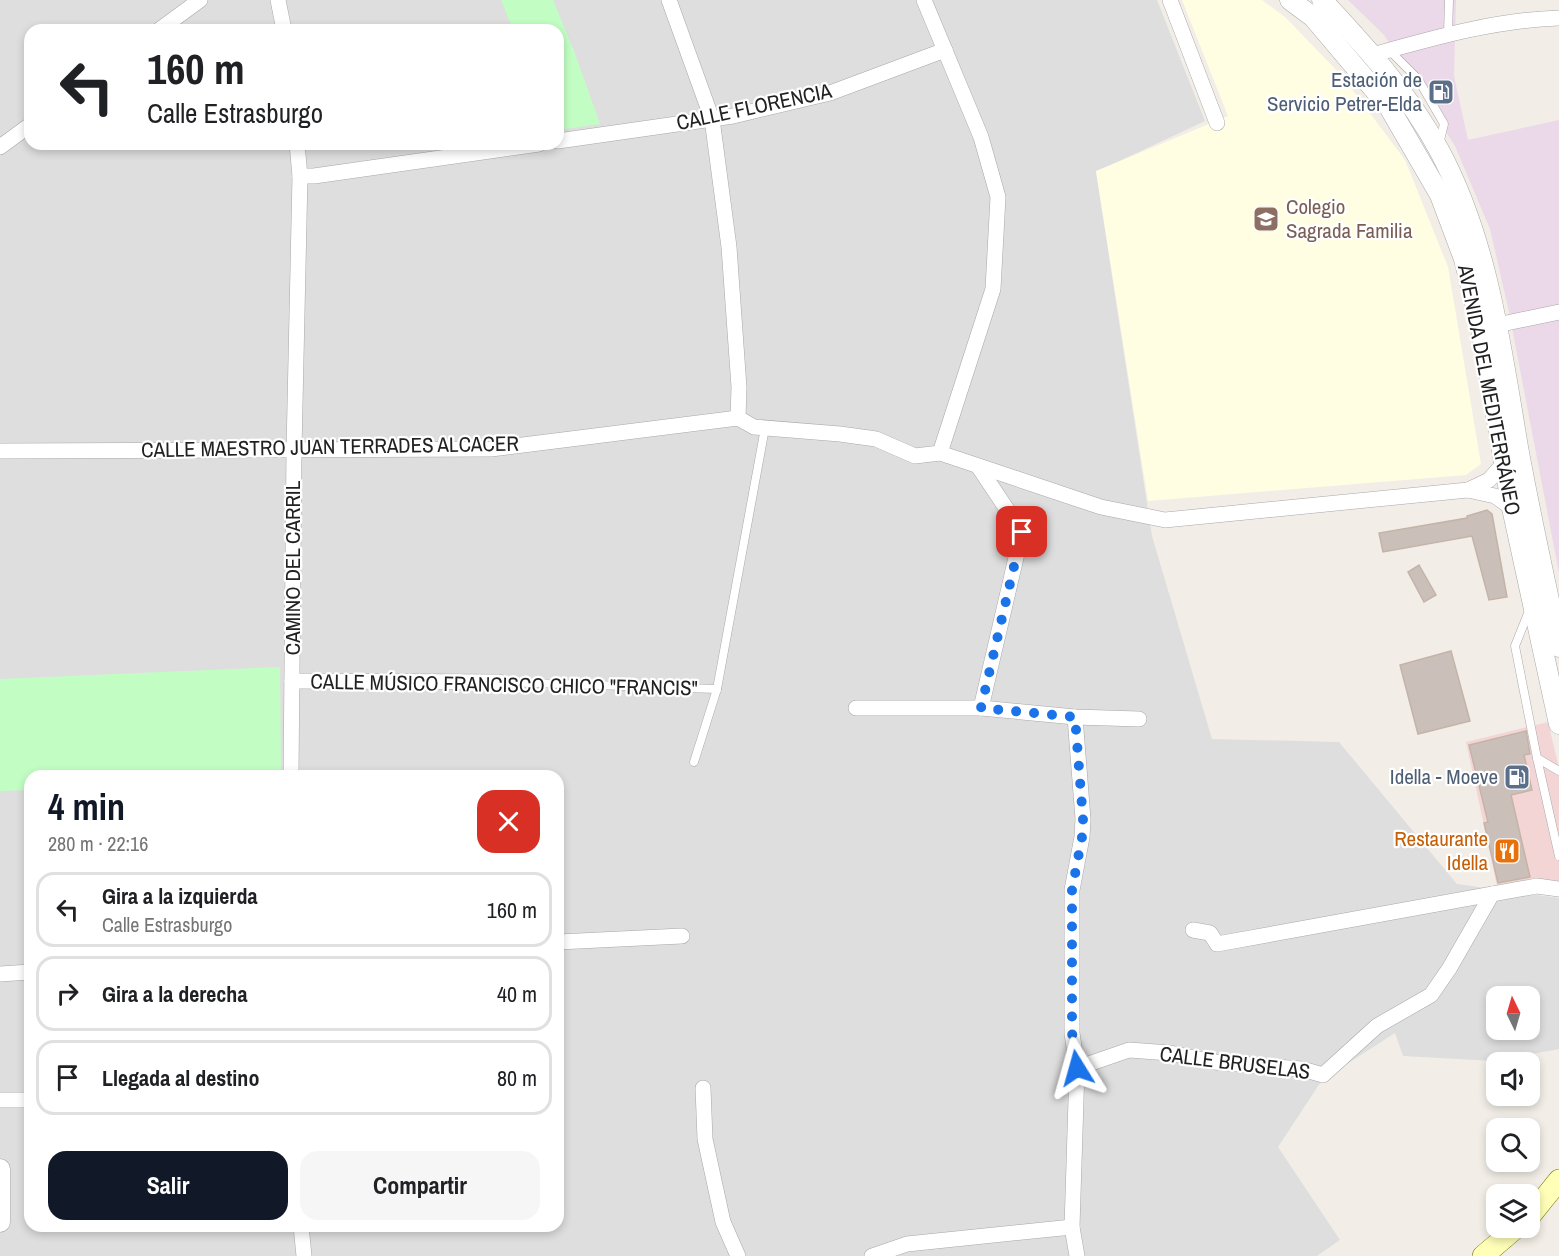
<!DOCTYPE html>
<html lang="es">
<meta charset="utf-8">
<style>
:root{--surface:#fff;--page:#f6f6f6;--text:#202124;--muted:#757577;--line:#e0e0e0;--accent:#111827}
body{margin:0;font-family:"Archivo Narrow",sans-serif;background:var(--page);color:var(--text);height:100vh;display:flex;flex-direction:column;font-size:22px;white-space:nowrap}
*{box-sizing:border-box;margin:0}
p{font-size:20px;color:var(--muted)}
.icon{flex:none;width:33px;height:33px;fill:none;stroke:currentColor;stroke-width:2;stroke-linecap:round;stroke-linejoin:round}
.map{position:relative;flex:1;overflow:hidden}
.sheet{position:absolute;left:24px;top:770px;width:540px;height:462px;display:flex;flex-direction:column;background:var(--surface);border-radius:18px;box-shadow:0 3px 9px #0003}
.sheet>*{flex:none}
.top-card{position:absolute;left:24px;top:24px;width:540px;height:126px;border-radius:18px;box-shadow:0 3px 9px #0003;background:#fff;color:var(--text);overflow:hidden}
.needle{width:39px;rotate:355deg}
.buttons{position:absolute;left:1486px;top:986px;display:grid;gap:12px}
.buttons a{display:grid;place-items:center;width:54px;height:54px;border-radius:12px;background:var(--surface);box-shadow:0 3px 9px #0003;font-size:30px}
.pin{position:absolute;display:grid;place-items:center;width:51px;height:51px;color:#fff;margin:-26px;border-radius:12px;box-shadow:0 3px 9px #0006}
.me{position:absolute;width:66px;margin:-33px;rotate:352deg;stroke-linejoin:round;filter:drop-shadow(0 0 4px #0008)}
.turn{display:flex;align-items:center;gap:21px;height:126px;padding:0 24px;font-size:27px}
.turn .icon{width:78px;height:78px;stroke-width:2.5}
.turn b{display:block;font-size:42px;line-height:51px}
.round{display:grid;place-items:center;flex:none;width:63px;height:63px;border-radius:18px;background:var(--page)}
.headline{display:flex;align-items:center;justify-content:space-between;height:102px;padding:0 24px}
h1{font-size:36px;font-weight:800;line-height:45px;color:var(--accent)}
.action{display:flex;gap:12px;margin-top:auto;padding:12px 24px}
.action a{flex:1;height:69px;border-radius:18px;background:var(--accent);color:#fff;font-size:24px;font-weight:800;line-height:69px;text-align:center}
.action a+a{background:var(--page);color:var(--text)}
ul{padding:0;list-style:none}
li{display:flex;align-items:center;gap:18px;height:75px;margin:0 12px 9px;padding:0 12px;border:3px solid var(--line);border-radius:18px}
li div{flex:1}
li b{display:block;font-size:22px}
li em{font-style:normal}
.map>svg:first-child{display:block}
</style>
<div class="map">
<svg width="1559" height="1256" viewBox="0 0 1559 1256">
<rect width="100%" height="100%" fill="#f2eee7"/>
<path fill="#dfdede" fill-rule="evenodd" d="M0 0H1157L1205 121 1096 172 1152 536 1212 739 1339 742 1457 884 1559 898V1049L1494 1061 1403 1056 1395 1033 1322 1080 1278 1147 1340 1240 1317 1256H0ZM30 30H558V144H30ZM30 776H558V1226H30ZM1497 996H1530V1029H1497Z"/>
<path fill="#f3d5d5" d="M1548 722 1559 768V884L1497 886 1466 742Z"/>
<path fill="#ebd8e9" d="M1348 0H1456L1454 76 1468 140 1559 120V573L1509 312 1490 229 1455 146 1384 35Z"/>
<path fill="#fffee3" d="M1182 0H1262L1285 17 1342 76 1405 160 1448 267 1481 464 1466 475 1148 501 1096 171 1228 116Z"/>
<g fill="#c2fec4">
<path d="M501 0H553L574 51 600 124 558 130V30H513Z"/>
<path d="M280 667 281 775 30 776V790L0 791V679Z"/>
</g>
<g fill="#cac0b9" stroke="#c5b3a8" stroke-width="1.5">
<path d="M1487 510 1492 514 1507 597 1489 600 1472 536 1383 552 1379 533 1467 518V516Z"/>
<path d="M1419 565 1436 595 1424 602 1408 572Z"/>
<path d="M1451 651 1470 721 1418 734 1400 665Z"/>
<path d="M1526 731 1530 754 1524 755 1532 790 1511 795 1530 877 1498 883 1484 823 1488 822 1469 745Z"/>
</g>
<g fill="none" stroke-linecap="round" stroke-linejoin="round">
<g stroke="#a8a8a8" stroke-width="9">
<g id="service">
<path d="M1448 34 1449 0"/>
<path d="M1389 50 1418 79 1444 124 1439 144"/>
<path d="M1529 611 1515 646 1537 758 1559 856"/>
<path d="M499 682 717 689"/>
<path d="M1537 758 1559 771"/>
<path d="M694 762 717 689 765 428"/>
</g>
</g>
<g stroke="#a8a8a8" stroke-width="16">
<g id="minor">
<path d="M278 0 284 30"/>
<path d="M669 0 712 119 729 247 739 387 738 418"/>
<path d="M924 0 981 137 998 197 993 289 940 453"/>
<path d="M1170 0 1217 123"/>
<path d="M159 30 200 0"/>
<path d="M1372 55C1433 38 1495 20 1559 18"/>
<path d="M558 141 733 116 830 93 945 50"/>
<path d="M0 147 30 125"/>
<path d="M300 176H314L539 144"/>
<path d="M1497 325 1559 312"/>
<path d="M0 451 491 449 738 418 754 427 840 434 876 439 915 456 940 453 1101 507 1165 520 1468 490 1495 496 1512 508"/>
<path d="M978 466 1022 532 981 708"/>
<path d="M1468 490 1489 480 1504 463"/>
<path d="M292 681 499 682"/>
<path d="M856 708H981L1075 717 1139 719"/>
<path d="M1075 717 1083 819 1082 837 1072 890V1033L1077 1068 1072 1227 1077 1256"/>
<path d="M291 776 294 450 300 176 297 144"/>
<path d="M1193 930 1210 933 1217 944 1537 886 1559 889"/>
<path d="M558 942 682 936"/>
<path d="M0 974 30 972"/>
<path d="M1077 1068 1129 1050 1170 1053 1214 1062 1302 1069 1323 1075 1377 1026 1431 995 1449 969 1492 894"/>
<path d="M703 1088 705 1139 723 1222 738 1256"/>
<path d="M0 1100H30"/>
<path d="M301 1226 304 1256"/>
<path d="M872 1256 907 1244 1072 1227"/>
</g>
</g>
<g stroke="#a8a8a8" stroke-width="21">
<g id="tertiary">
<path d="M1290 0 1313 17 1389 107 1440 195 1464 259 1480 323 1512 508 1559 724"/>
<path d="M1322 0C1365 46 1409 94 1439 150 1488 241 1501 346 1518 447 1530 514 1545 580 1559 647"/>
<path d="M0 1169V1222"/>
</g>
</g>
<g stroke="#788000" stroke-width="22">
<g id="secondary">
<path d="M1530 1216 1559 1180"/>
<path d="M1483 1256 1517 1227"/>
</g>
</g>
<use href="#service" stroke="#fff" stroke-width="8"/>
<use href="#minor" stroke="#fff" stroke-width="15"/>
<use href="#tertiary" stroke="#fff" stroke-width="20"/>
<use href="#secondary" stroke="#ffffb8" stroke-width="21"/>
</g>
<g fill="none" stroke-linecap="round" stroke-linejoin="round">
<path stroke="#1a73e8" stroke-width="10" stroke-dasharray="0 18" d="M1022 532 981 708 1075 717 1083 819 1082 837 1072 890V1033L1077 1068"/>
</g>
<defs>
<g id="fuel-square" transform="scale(1.35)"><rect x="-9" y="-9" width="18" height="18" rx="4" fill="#5c6f8a" stroke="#fff"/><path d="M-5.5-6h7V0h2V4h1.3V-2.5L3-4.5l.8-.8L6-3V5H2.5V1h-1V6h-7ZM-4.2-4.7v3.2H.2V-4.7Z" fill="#fff"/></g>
<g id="school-square" transform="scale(1.35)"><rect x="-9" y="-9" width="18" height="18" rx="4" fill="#8d6e63" stroke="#fff"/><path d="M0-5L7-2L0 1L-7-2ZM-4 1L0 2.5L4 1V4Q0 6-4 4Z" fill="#fff"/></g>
<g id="restaurant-square" transform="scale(1.35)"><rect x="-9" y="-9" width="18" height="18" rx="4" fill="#e8710a" stroke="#fff"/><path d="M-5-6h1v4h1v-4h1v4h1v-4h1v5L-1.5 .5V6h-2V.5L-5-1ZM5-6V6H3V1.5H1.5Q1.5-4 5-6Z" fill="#fff"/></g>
</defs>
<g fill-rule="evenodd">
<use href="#fuel-square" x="1441" y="92"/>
<use href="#school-square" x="1266" y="219"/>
<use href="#fuel-square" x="1517" y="777"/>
<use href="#restaurant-square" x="1507" y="851"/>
</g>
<g text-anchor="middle" stroke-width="4.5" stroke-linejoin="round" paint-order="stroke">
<g font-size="21" fill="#4e5e75" stroke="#fff" text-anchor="end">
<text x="1422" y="87">Estación de<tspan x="1422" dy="24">Servicio Petrer-Elda</tspan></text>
<text x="1498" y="784">Idella - Moeve</text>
</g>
<g font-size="21" fill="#212121" stroke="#fff">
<text transform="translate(754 107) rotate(-12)" y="7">CALLE FLORENCIA</text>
<text transform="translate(1489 390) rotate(79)" y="7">AVENIDA DEL MEDITERRÁNEO</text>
<text transform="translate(330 447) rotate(-1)" y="7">CALLE MAESTRO JUAN TERRADES ALCACER</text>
<text transform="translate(293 568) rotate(-90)" y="7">CAMINO DEL CARRIL</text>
<text transform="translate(504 685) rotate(1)" y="7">CALLE MÚSICO FRANCISCO CHICO "FRANCIS"</text>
<text transform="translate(1235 1063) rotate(7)" y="7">CALLE BRUSELAS</text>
</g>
<g font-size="21" fill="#785e54" stroke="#fff" text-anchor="start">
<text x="1286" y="214">Colegio<tspan x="1286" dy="24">Sagrada Familia</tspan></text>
</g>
<g font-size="21" fill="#c56008" stroke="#fff" text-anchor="end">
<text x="1488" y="846">Restaurante<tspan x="1488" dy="24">Idella</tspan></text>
</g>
</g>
</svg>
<div class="buttons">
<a><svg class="needle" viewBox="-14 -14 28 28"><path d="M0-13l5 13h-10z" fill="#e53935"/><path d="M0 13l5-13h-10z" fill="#757577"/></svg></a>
<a><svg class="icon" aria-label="sound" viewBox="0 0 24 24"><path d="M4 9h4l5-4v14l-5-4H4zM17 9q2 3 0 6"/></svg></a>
<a><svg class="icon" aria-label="search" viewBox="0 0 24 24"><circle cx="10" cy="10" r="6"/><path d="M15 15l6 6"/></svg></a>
<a><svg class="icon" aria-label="layers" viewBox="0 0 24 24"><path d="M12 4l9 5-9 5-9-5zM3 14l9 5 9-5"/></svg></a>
</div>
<div class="pin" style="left:1022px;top:532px;background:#d93025"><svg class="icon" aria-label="arrive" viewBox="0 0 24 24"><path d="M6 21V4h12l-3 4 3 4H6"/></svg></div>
<svg class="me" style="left:1077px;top:1068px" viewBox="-20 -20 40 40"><path d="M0-17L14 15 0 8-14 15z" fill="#1a73e8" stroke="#fff" stroke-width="4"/></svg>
<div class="top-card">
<div class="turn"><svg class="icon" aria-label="left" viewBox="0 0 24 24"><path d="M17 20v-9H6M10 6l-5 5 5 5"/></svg><div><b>160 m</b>Calle Estrasburgo</div></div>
</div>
<section class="sheet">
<div class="headline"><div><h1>4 min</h1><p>280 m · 22:16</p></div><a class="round" style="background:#d93025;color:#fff"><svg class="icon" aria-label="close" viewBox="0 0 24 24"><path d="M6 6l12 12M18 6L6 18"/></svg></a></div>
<ul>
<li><svg class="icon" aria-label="left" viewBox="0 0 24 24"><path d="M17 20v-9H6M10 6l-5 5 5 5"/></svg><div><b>Gira a la izquierda</b><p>Calle Estrasburgo</p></div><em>160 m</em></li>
<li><svg class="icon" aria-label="right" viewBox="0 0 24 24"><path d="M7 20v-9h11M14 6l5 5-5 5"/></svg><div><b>Gira a la derecha</b></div><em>40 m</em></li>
<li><svg class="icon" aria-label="arrive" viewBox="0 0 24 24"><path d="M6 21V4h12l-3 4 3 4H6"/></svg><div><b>Llegada al destino</b></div><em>80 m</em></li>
</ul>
<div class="action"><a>Salir</a><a>Compartir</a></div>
</section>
</div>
